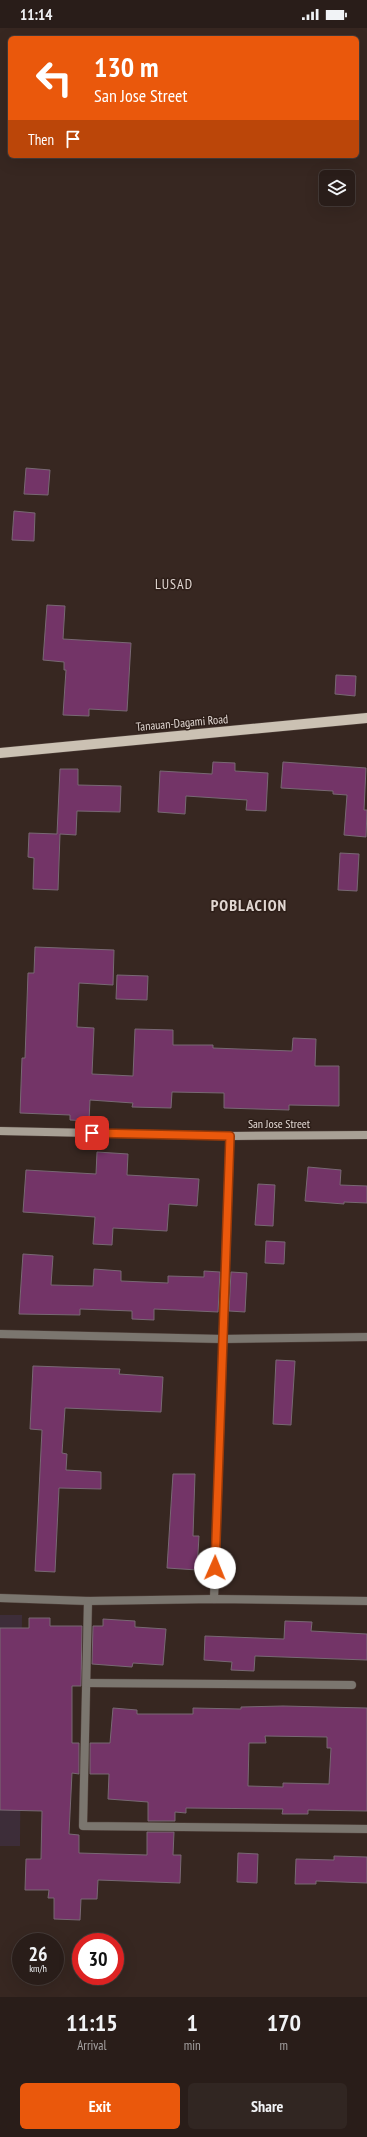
<!DOCTYPE html>
<style>
:root{--surface:#291d19;--page:#312622;--text:#f1f3f6;--muted:#a5a2a2;--line:#453b38;--accent:#ea580c}
body{margin:0;font-family:"PT Sans Narrow",sans-serif;background:var(--page);color:var(--text);height:100vh;display:flex;flex-direction:column;font-size:15px;white-space:nowrap}
*{box-sizing:border-box;margin:0}
p{font-size:13px;color:var(--muted)}
.icon{flex:none;width:22px;height:22px;fill:none;stroke:currentColor;stroke-width:2;stroke-linecap:round;stroke-linejoin:round}
.map{position:relative;height:1969px;overflow:hidden}
.drawer{display:flex;flex-direction:column;background:var(--surface);flex:1}
.drawer>*{flex:none}
.guide{position:absolute;left:8px;top:8px;width:351px;height:122px;border-radius:6px;box-shadow:0 4px 16px #0002,0 0 0 1px var(--line);background:#ea580c;color:#fff;overflow:hidden}
.buttons{position:absolute;left:319px;top:142px;display:grid;gap:8px}
.buttons a{display:grid;place-items:center;width:36px;height:36px;border-radius:6px;background:var(--surface);box-shadow:0 4px 16px #0002,0 0 0 1px var(--line);font-size:20px}
.speed{position:absolute;left:12px;top:1905px;display:flex;gap:8px;font-size:20px;font-weight:700;text-align:center}
.speed>*{display:grid;place-content:center;width:52px;height:52px;border-radius:50%;background:var(--surface);box-shadow:0 4px 16px #0002,0 0 0 1px var(--line);line-height:1}
.speed small{font-size:10px;font-weight:400}
.speed .limit{border:6px solid #d22;background:#fff;color:#111}
.pin{position:absolute;display:grid;place-items:center;width:34px;height:34px;color:#fff;margin:-17px;border-radius:8px;box-shadow:0 2px 6px #0006}
.me{position:absolute;width:44px;margin:-22px;rotate:1deg;stroke-linejoin:round;filter:drop-shadow(0 0 3px #0008)}
.turn{display:flex;align-items:center;gap:14px;height:84px;padding:0 20px;font-size:18px}
.turn .icon{width:52px;height:52px;stroke-width:2.5}
.turn b{display:block;font-size:28px;line-height:34px}
.then{display:flex;align-items:center;height:38px;padding:0 20px;background:#0003;gap:8px;font-size:15px}
.eta{display:flex;justify-content:space-evenly;align-items:center;height:68px;text-align:center}
.eta b{font-size:24px;font-weight:600;line-height:28px}
.button{display:flex;gap:8px;margin-top:auto;padding:8px 20px}
.button a{flex:1;height:46px;border-radius:6px;background:var(--accent);color:#fff;font-size:16px;font-weight:600;line-height:46px;text-align:center}
.button a+a{background:var(--page);color:var(--text)}
.status{display:flex;justify-content:space-between;align-items:center;height:28px;padding:0 20px;background:var(--surface);direction:ltr}
.status svg{height:11px;fill:currentColor}
.map>svg:first-child{display:block}
</style>
<div class="status"><b>11:14</b><svg viewBox="0 0 49 12"><path d="M0 12V9h3v3zM5 12V6h3v6zM10 12V3h3v9zM15 12V0h3v12zM26 1h20v11H26zM47 4h2v5h-2z"/></svg></div>
<div class="map">
<svg width="367" height="1969" viewBox="0 0 367 1969">
<rect width="100%" height="100%" fill="#372721"/>
<path fill="#3d2d39" d="M0 1587H22L20 1818H0Z"/>
<g fill="#733467" stroke="#786873" fill-rule="evenodd">
<path d="M26 440 50 442 48 467 24 466Z"/>
<path d="M14 483 35 485 34 513 12 512Z"/>
<path d="M47 577 65 578 63 611 131 615 127 683 89 681V688L63 687 66 642H64V634L43 632Z"/>
<path d="M336 647 356 648 355 668 335 666Z"/>
<path d="M213 734 235 735V743L268 745 266 783 246 782 247 772 186 768 185 786 158 784 160 743 212 746Z"/>
<path d="M283 734 366 740 364 782H367L366 809 344 807 347 767 333 766V763L281 760Z"/>
<path d="M60 741H78V757L121 758 120 784 77 783 76 807 60 806 58 862 33 861 34 830 28 829 29 805 57 806Z"/>
<path d="M340 825 359 826 357 863 338 862Z"/>
<path d="M35 919 114 922 113 957 79 955 77 999 94 1000 92 1046 133 1048 135 1001 173 1002V1017H213V1020L292 1023 293 1010 316 1011 315 1038H339V1078L289 1077V1082L224 1080V1065L172 1064 171 1080 132 1079 133 1075 90 1072 89 1093 70 1092V1087L20 1085 22 1030H25L28 945H34Z"/>
<path d="M117 947 148 948 147 972 116 971Z"/>
<path d="M97 1124 128 1126 127 1147 199 1151 197 1178 169 1176 167 1203 113 1200 112 1217 93 1216 95 1189 23 1184 26 1142 96 1146Z"/>
<path d="M308 1139 341 1142 340 1157 367 1158V1175L344 1174V1176L305 1173Z"/>
<path d="M258 1156 275 1157 273 1198 255 1197Z"/>
<path d="M266 1213 285 1214 284 1236 265 1235Z"/>
<path d="M23 1226 53 1228 51 1257 93 1258 94 1241 121 1243V1253L168 1255V1248L204 1249V1243L220 1244 218 1284 154 1281V1292L132 1291V1283L80 1281V1287L19 1286Z"/>
<path d="M231 1244 247 1245 245 1284 229 1283Z"/>
<path d="M276 1332 295 1333 291 1397 273 1396Z"/>
<path d="M33 1338 120 1341 119 1346 163 1349 161 1384 65 1380 62 1425 67 1426 66 1442 101 1444V1461L59 1460 55 1544 35 1543 42 1402 30 1401Z"/>
<path d="M173 1446H195L193 1508H199L197 1542 167 1540Z"/>
<path d="M29 1590H50V1598H82L81 1658H72V1715H79V1746L72 1745 69 1806 79 1807V1825L147 1827V1804H174L173 1827H181L180 1855 98 1852 97 1871H81L80 1892 54 1891V1870H48L49 1862H25L26 1831H41L42 1783 0 1782V1600H29Z"/>
<path d="M103 1591 135 1593V1599L166 1601 163 1637 133 1635 132 1639 92 1636 93 1598H103Z"/>
<path d="M285 1593 312 1594 311 1603 367 1606V1632L255 1628 254 1643 231 1642 232 1634 204 1632 205 1608 284 1611Z"/>
<path d="M283 1678 367 1680V1783L308 1782V1786H282L283 1781 186 1780V1785L175 1784V1793H148V1774L108 1771 109 1746H90V1715H110L113 1680 137 1682V1686H193V1680L241 1681V1679ZM265 1708 327 1709V1720H331L329 1756 283 1755V1759L248 1758 249 1715H266Z"/>
<path d="M238 1825 258 1826 257 1855 237 1854Z"/>
<path d="M334 1828 367 1829V1855L316 1853V1856H295L296 1831 334 1832Z"/>
</g>
<g fill="none" stroke-linecap="round" stroke-linejoin="round">
<g stroke="#52433d" stroke-width="9">
<g id="street">
<path d="M0 1306 222 1311 367 1309"/>
<path d="M0 1570 88 1573 214 1571 367 1573"/>
<path d="M214 1571 230 1108"/>
<path d="M88 1573 83 1798 367 1801"/>
<path d="M87 1655 352 1657"/>
</g>
</g>
<g stroke="#52433d" stroke-width="9">
<path id="secondary" d="M0 1103 230 1108 367 1107"/>
</g>
<g stroke="#52433d" stroke-width="11">
<path id="primary" d="M0 725 367 690"/>
</g>
<use href="#street" stroke="#7b766f" stroke-width="8"/>
<use href="#secondary" stroke="#a8a095" stroke-width="8"/>
<use href="#primary" stroke="#cbc1b3" stroke-width="10"/>
</g>
<g fill="none" stroke-linecap="round" stroke-linejoin="round">
<g stroke="#983908" stroke-width="10">
<path id="route" d="M92 1105 230 1108 215 1540"/>
</g>
<use href="#route" stroke="#ea580c" stroke-width="7"/>
</g>
<g text-anchor="middle" stroke-width="3" stroke-linejoin="round" paint-order="stroke">
<g font-size="12" fill="#e1d7d2" stroke="#2d1e18">
<text transform="translate(182 695) rotate(-5)" y="4">Tanauan-Dagami Road</text>
<text x="279" y="1100">San Jose Street</text>
</g>
<g font-size="14" letter-spacing="1" fill="#e1d7d2" stroke="#2d1e18">
<text x="174" y="561">LUSAD</text>
</g>
<g font-size="16" font-weight="bold" letter-spacing="1" fill="#e1d7d2" stroke="#2d1e18">
<text x="249" y="883">POBLACION</text>
</g>
</g>
</svg>
<div class="buttons">
<a><svg class="icon" aria-label="layers" viewBox="0 0 24 24"><path d="M12 4l9 5-9 5-9-5zM3 14l9 5 9-5"/></svg></a>
</div>
<div class="speed"><div>26<small>km/h</small></div><div class="limit">30</div></div>
<div class="pin" style="left:92px;top:1105px;background:#d93025"><svg class="icon" aria-label="arrive" viewBox="0 0 24 24"><path d="M6 21V4h12l-3 4 3 4H6"/></svg></div>
<svg class="me" style="left:215px;top:1540px" viewBox="-20 -20 40 40"><circle r="19" fill="#fff"/><path d="M0-13L10 11 0 6-10 11z" fill="#ea580c"/></svg>
<div class="guide">
<div class="turn"><svg class="icon" aria-label="left" viewBox="0 0 24 24"><path d="M17 20v-9H6M10 6l-5 5 5 5"/></svg><div><b>130 m</b>San Jose Street</div></div>
<div class="then">Then<svg class="icon" aria-label="arrive" viewBox="0 0 24 24"><path d="M6 21V4h12l-3 4 3 4H6"/></svg></div>
</div>
</div>
<section class="drawer">
<div class="eta">
<div><b>11:15</b><p>Arrival</p></div>
<div><b>1</b><p>min</p></div>
<div><b>170</b><p>m</p></div>
</div>
<div class="button"><a>Exit</a><a>Share</a></div>
</section>
